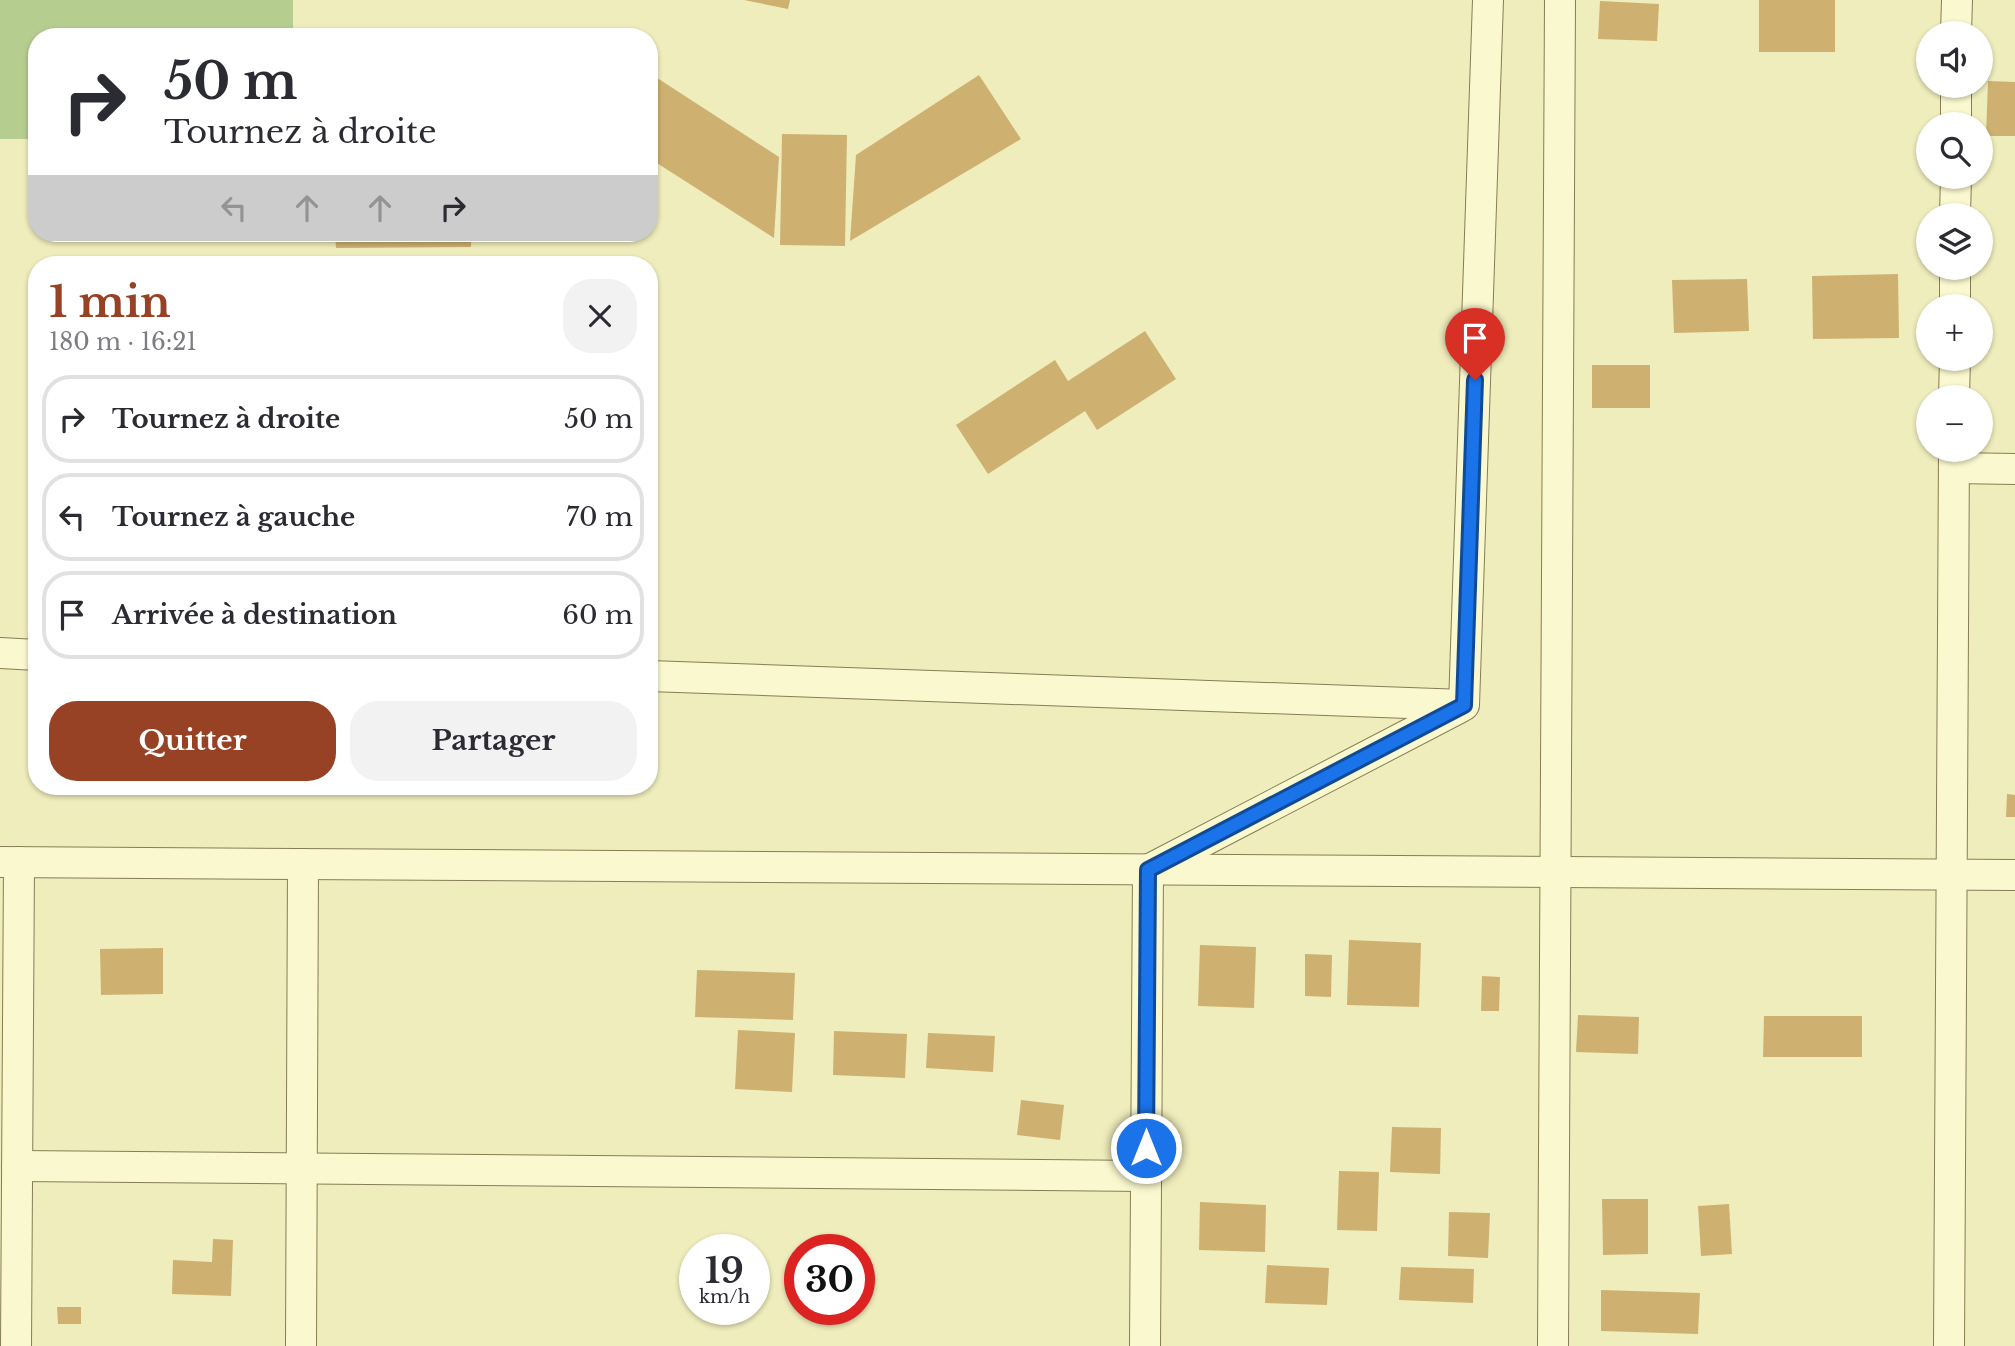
<!DOCTYPE html>
<html lang="fr">
<meta charset="utf-8">
<style>
:root{--surface:#fff;--page:#f2f2f3;--text:#2b2b33;--muted:#7c7c81;--line:#e1e1e2;--accent:#974224}
body{margin:0;font-family:"Libre Baskerville",serif;background:var(--page);color:var(--text);height:100vh;display:flex;flex-direction:column;font-size:26px;white-space:nowrap}
*{box-sizing:border-box;margin:0}
p{font-size:23px;color:var(--muted)}
.icon{flex:none;width:38px;height:38px;fill:none;stroke:currentColor;stroke-width:2;stroke-linecap:round;stroke-linejoin:round}
.map{position:relative;flex:1;overflow:hidden}
.side{position:absolute;left:28px;top:256px;width:630px;height:539px;display:flex;flex-direction:column;background:var(--surface);border-radius:28px;box-shadow:0 2px 5px #0004}
.side>*{flex:none}
.guide{position:absolute;left:28px;top:28px;width:630px;height:214px;border-radius:28px;box-shadow:0 2px 5px #0004;background:#fff;color:var(--text);overflow:hidden}
.tools{position:absolute;left:1916px;top:21px;display:grid;gap:14px}
.tools a{display:grid;place-items:center;width:77px;height:77px;border-radius:50%;background:var(--surface);box-shadow:0 2px 5px #0004;font-size:35px}
.speed{position:absolute;left:679px;top:1234px;display:flex;gap:14px;font-size:35px;font-weight:700;text-align:center}
.speed>*{display:grid;place-content:center;width:91px;height:91px;border-radius:50%;background:var(--surface);box-shadow:0 2px 5px #0004;line-height:1}
.speed small{font-size:18px;font-weight:400}
.speed .limit{border:10px solid #d22;background:#fff;color:#111}
.pin{position:absolute;display:grid;place-items:center;width:60px;height:60px;color:#fff;margin:-72px -30px;border-radius:50% 50% 50% 0;rotate:-45deg;box-shadow:0 0 7px #0007}
.pin .icon{rotate:45deg}
.me{position:absolute;width:77px;margin:-38px;rotate:0deg;stroke-linejoin:round;filter:drop-shadow(0 0 5px #0008)}
.turn{display:flex;align-items:center;gap:24px;height:147px;padding:0 21px;font-size:32px}
.turn .icon{width:91px;height:91px;stroke-width:2.5}
.turn b{display:block;font-size:49px;line-height:60px}
.lanes{display:flex;align-items:center;height:66px;padding:0 21px;background:#0003;justify-content:center;gap:35px;direction:ltr}
.lanes .off{opacity:.35}
.round{display:grid;place-items:center;flex:none;width:74px;height:74px;border-radius:28px;background:var(--page)}
.summary{display:flex;align-items:center;justify-content:space-between;height:119px;padding:0 21px}
h1{font-size:42px;font-weight:700;line-height:52px;color:var(--accent)}
.button{display:flex;gap:14px;margin-top:auto;padding:14px 21px}
.button a{flex:1;height:80px;border-radius:28px;background:var(--accent);color:#fff;font-size:28px;font-weight:700;line-height:80px;text-align:center}
.button a+a{background:var(--page);color:var(--text)}
ul{padding:0;list-style:none}
li{display:flex;align-items:center;gap:21px;height:88px;margin:0 14px 10px;padding:0 7px;border:4px solid var(--line);border-radius:28px}
li div{flex:1}
li b{display:block;font-size:26px}
li em{font-style:normal}
.map>svg:first-child{display:block}
</style>
<div class="map">
<svg width="2015" height="1346" viewBox="0 0 2015 1346">
<rect width="100%" height="100%" fill="#efedbc"/>
<path fill="#b6cd90" d="M0 0H293V37H37V139H0Z"/>
<g fill="#ceb171">
<path d="M744 0H790L788 9Z"/>
<rect x="1759" y="0" width="76" height="52"/>
<path d="M1600 1 1659 4 1657 41 1598 39Z"/>
<path d="M651 74 779 157 774 238 649 158Z"/>
<path d="M979 75 1021 139 850 241 856 155Z"/>
<path d="M1988 81 2015 82V136H1986Z"/>
<path d="M782 134 847 135 845 246 780 245Z"/>
<path d="M335 233H471V247L336 248Z"/>
<path d="M1898 274 1899 338 1813 339 1812 276Z"/>
<path d="M1747 279 1749 331 1674 333 1672 280Z"/>
<path d="M1145 331 1176 379 1097 430 1085 411 988 474 956 425 1055 360 1068 381Z"/>
<rect x="1592" y="365" width="58" height="43"/>
<path d="M2007 794 2015 795V817H2006Z"/>
<path d="M1349 940 1421 943 1419 1007 1347 1005Z"/>
<path d="M1200 945 1256 947 1254 1008 1198 1006Z"/>
<path d="M163 948V994L101 995 100 949Z"/>
<path d="M1305 954 1332 955 1331 997 1305 996Z"/>
<path d="M697 970 795 973 793 1020 695 1017Z"/>
<path d="M1482 976 1500 977 1499 1011H1481Z"/>
<path d="M1578 1015 1639 1017 1638 1054 1576 1052Z"/>
<path d="M1764 1016H1862V1057H1763Z"/>
<path d="M738 1030 795 1033 792 1092 735 1089Z"/>
<path d="M834 1031 907 1034 905 1078 833 1075Z"/>
<path d="M928 1033 995 1036 993 1072 926 1068Z"/>
<path d="M1021 1100 1064 1105 1060 1140 1017 1135Z"/>
<path d="M1392 1127 1441 1128 1440 1174 1390 1172Z"/>
<path d="M1339 1171 1379 1172 1377 1231 1337 1230Z"/>
<path d="M1602 1199H1648V1254L1603 1255Z"/>
<path d="M1200 1202 1266 1205 1265 1252 1199 1250Z"/>
<path d="M1729 1204 1732 1254 1701 1256 1698 1206Z"/>
<path d="M1449 1212 1490 1213 1488 1258 1448 1256Z"/>
<path d="M213 1239 233 1240 231 1296 172 1294 173 1260 212 1262Z"/>
<path d="M1267 1265 1329 1268 1327 1305 1265 1303Z"/>
<path d="M1401 1267 1474 1269 1473 1303 1399 1300Z"/>
<path d="M1601 1290 1700 1293 1698 1334 1601 1331Z"/>
<path d="M57 1307H81V1324H58Z"/>
</g>
<g fill="none" stroke-linecap="round" stroke-linejoin="round">
<g stroke="#877d55" stroke-width="32">
<g id="street">
<path d="M1956 33 1957 0"/>
<path d="M1956 124V86"/>
<path d="M1955 215 1956 177"/>
<path d="M1955 306V268"/>
<path d="M1954 397 1955 359"/>
<path d="M1954 468 2015 469"/>
<path d="M0 653 37 655"/>
<path d="M649 676 1464 705 1488 0"/>
<path d="M0 862 2015 875"/>
<path d="M17 1166 1146 1176"/>
<path d="M16 1346 19 862"/>
<path d="M301 1346 303 864"/>
<path d="M1145 1346 1148 870 1461 707"/>
<path d="M1553 1346 1560 0"/>
<path d="M1949 1346 1954 450"/>
</g>
</g>
<use href="#street" stroke="#faf8cf" stroke-width="30"/>
</g>
<g fill="none" stroke-linecap="round" stroke-linejoin="round">
<g stroke="#114b97" stroke-width="18">
<path id="route" d="M1146 1148 1148 870 1464 705 1475 380"/>
</g>
<use href="#route" stroke="#1a73e8" stroke-width="12"/>
</g>
</svg>
<div class="tools">
<a><svg class="icon" aria-label="sound" viewBox="0 0 24 24"><path d="M4 9h4l5-4v14l-5-4H4zM17 9q2 3 0 6"/></svg></a>
<a><svg class="icon" aria-label="search" viewBox="0 0 24 24"><circle cx="10" cy="10" r="6"/><path d="M15 15l6 6"/></svg></a>
<a><svg class="icon" aria-label="layers" viewBox="0 0 24 24"><path d="M12 4l9 5-9 5-9-5zM3 14l9 5 9-5"/></svg></a>
<a>+</a>
<a>−</a>
</div>
<div class="speed"><div>19<small>km/h</small></div><div class="limit">30</div></div>
<div class="pin" style="left:1475px;top:380px;background:#d93025"><svg class="icon" aria-label="arrive" viewBox="0 0 24 24"><path d="M6 21V4h12l-3 4 3 4H6"/></svg></div>
<svg class="me" style="left:1146px;top:1148px" viewBox="-20 -20 40 40"><circle r="17" fill="#1a73e8" stroke="#fff" stroke-width="3"/><path d="M0-11L8 9 0 5-8 9z" fill="#fff"/></svg>
<div class="guide">
<div class="turn"><svg class="icon" aria-label="right" viewBox="0 0 24 24"><path d="M7 20v-9h11M14 6l5 5-5 5"/></svg><div><b>50 m</b>Tournez à droite</div></div>
<div class="lanes"><svg class="icon off" aria-label="left" viewBox="0 0 24 24"><path d="M17 20v-9H6M10 6l-5 5 5 5"/></svg><svg class="icon off" aria-label="ahead" viewBox="0 0 24 24"><path d="M12 20V5M6 11l6-6 6 6"/></svg><svg class="icon off" aria-label="ahead" viewBox="0 0 24 24"><path d="M12 20V5M6 11l6-6 6 6"/></svg><svg class="icon" aria-label="right" viewBox="0 0 24 24"><path d="M7 20v-9h11M14 6l5 5-5 5"/></svg></div>
</div>
<section class="side">
<div class="summary"><div><h1>1 min</h1><p>180 m · 16:21</p></div><a class="round"><svg class="icon" aria-label="close" viewBox="0 0 24 24"><path d="M6 6l12 12M18 6L6 18"/></svg></a></div>
<ul>
<li><svg class="icon" aria-label="right" viewBox="0 0 24 24"><path d="M7 20v-9h11M14 6l5 5-5 5"/></svg><div><b>Tournez à droite</b></div><em>50 m</em></li>
<li><svg class="icon" aria-label="left" viewBox="0 0 24 24"><path d="M17 20v-9H6M10 6l-5 5 5 5"/></svg><div><b>Tournez à gauche</b></div><em>70 m</em></li>
<li><svg class="icon" aria-label="arrive" viewBox="0 0 24 24"><path d="M6 21V4h12l-3 4 3 4H6"/></svg><div><b>Arrivée à destination</b></div><em>60 m</em></li>
</ul>
<div class="button"><a>Quitter</a><a>Partager</a></div>
</section>
</div>
